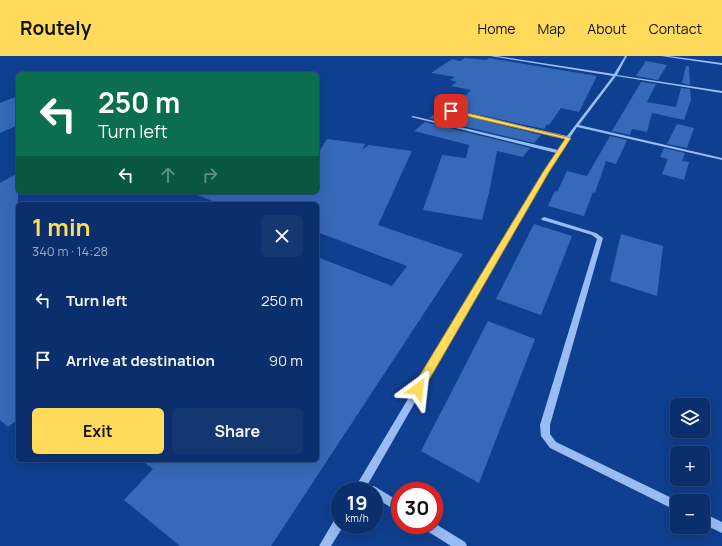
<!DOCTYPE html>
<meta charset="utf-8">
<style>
:root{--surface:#0b2f6c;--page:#143772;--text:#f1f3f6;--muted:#9aa9c2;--line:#2b4a7f;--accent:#ffda5b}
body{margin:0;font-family:Manrope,sans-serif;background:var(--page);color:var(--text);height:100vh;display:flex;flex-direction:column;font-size:15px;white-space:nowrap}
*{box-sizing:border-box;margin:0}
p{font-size:13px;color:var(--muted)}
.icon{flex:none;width:22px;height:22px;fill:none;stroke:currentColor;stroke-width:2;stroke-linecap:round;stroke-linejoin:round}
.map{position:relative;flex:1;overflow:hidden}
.drawer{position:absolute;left:16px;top:146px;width:303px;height:260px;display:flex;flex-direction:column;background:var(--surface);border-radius:6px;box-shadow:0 4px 16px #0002,0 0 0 1px var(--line)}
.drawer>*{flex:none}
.hud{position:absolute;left:16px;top:16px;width:303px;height:122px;border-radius:6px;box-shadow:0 4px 16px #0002,0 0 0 1px var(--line);background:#0b6e4f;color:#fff;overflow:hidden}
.tools{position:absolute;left:670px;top:342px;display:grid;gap:8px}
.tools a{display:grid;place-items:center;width:40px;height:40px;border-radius:6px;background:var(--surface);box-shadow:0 4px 16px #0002,0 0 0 1px var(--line);font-size:20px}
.speed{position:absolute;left:331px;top:426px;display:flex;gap:8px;font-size:20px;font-weight:700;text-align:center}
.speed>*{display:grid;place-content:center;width:52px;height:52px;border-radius:50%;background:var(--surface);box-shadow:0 4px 16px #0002,0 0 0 1px var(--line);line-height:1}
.speed small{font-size:10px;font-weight:400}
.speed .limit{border:6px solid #d22;background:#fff;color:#111}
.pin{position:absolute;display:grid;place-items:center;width:34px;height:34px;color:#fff;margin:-17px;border-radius:8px;box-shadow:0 2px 6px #0006}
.me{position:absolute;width:44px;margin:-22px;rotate:30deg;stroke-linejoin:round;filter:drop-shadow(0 0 3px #0008)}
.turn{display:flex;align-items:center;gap:14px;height:84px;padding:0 16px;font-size:18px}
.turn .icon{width:52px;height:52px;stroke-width:2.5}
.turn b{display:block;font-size:28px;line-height:34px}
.lanes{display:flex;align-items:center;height:38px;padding:0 16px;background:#0003;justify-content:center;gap:20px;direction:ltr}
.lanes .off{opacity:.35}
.round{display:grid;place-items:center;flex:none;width:42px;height:42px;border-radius:6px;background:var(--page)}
.summary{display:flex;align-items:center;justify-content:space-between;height:68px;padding:0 16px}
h1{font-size:24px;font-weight:700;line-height:30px;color:var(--accent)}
.primary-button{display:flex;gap:8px;margin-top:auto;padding:8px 16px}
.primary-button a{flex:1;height:46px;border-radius:6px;background:var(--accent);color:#111;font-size:16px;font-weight:700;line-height:46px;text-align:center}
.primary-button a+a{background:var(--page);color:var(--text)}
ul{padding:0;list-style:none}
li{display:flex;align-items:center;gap:12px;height:60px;padding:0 16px}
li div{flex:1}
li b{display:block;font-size:15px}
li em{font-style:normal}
header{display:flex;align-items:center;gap:24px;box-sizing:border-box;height:56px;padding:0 20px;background:var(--accent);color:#111}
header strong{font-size:19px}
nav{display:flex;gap:22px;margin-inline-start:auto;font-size:14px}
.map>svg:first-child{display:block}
</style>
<header>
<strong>Routely</strong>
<nav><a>Home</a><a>Map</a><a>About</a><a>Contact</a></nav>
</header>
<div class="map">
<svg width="722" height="490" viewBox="0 0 722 490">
<rect width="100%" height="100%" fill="#0f3f90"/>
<g fill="#3769b9">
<path d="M465 2 486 4 489 2 597 20 579 56 561 52 549 69 547 68 544 73 452 53 471 34 451 30 457 26 450 24 455 21 431 17 452 3 460 5Z"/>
<path d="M646 5 667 9 658 24 636 20Z"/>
<path d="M686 10H689L690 29 682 27Z"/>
<path d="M641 26 656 28 647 46 676 51 681 32 690 33 691 44 684 64 652 57 647 76 632 73 630 79 612 75Z"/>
<path d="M18 40V69L0 77V47Z"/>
<path d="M440 54 449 56 541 79 534 87 429 62Z"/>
<path d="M425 66 530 92 523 101 497 95 489 137 482 164 423 154 442 99 466 102 469 89 414 75Z"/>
<path d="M677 68 694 72 687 92 667 88Z"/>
<path d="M610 80 627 84 616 108 606 105 595 137 593 136 584 160 548 150 555 135 557 136 567 115 587 120Z"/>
<path d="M327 83 365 88 362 94 369 89 412 95 378 169 463 198 271 490H180L124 444 153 413 141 404H317V201L392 230 407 210 317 176V148H256L248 145 244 148H220L192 137 317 136V99Z"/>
<path d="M664 92 685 97 682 105 689 106 684 124 662 118 668 103 660 101Z"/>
<path d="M18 117V363L8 371 0 364V127Z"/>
<path d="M534 168 572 180 541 259 496 243Z"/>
<path d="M621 178 663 190 657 240 610 225Z"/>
<path d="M488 265 535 283 479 427 421 395Z"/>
</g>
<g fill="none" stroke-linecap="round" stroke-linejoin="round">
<g fill="#98bcf3" fill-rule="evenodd">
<path d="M490 0H497L614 18 625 0H627L617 19 722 35V37L616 20 579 69 722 102V104L577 71 548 115 364 435H353L544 115 556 97 411 61 413 60 558 94 565 83 449 55 451 54 567 80 613 20Z"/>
<path d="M661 0H669L722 7V9Z"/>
<path d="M544 161 596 177 603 182 550 369V378L556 386 678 445H677V455L550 392 541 380 540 369 597 183 592 179 542 164 541 163Z"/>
<path d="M374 430 400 446V457L374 441V435H369L370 431Z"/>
<path d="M703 457 722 466V477L703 468Z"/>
<path d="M340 460V469H344L331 490H319L336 461Z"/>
<path d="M434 467 465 486 467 490H451L424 473 423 469H434Z"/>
</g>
</g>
<path fill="#ffda5b" stroke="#a68e3b" d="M451 53 571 82 549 116 422 336 418 337 414 336 413 333 414 329 543 116 565 83 449 56 448 55Z"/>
</svg>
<div class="tools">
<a><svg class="icon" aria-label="layers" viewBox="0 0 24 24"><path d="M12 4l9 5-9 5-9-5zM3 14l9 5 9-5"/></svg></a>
<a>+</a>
<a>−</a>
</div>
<div class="speed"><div>19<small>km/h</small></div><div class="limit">30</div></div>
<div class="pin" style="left:451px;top:55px;background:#d93025"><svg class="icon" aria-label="arrive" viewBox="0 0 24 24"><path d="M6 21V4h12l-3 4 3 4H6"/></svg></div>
<svg class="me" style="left:418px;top:333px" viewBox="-20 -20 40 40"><path d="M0-17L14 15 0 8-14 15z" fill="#ffda5b" stroke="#fff" stroke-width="4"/></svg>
<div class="hud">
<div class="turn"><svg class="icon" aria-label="left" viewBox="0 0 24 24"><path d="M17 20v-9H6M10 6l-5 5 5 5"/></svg><div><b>250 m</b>Turn left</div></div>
<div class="lanes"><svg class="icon" aria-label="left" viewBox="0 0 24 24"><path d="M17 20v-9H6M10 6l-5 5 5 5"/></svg><svg class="icon off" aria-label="ahead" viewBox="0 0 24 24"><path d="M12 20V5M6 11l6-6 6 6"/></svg><svg class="icon off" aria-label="right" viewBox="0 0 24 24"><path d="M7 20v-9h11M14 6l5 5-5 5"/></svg></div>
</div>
<section class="drawer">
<div class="summary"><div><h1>1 min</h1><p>340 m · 14:28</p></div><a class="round"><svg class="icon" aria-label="close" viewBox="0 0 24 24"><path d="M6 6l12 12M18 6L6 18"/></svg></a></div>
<ul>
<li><svg class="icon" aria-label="left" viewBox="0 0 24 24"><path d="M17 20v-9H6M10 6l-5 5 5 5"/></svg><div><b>Turn left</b></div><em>250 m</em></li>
<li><svg class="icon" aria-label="arrive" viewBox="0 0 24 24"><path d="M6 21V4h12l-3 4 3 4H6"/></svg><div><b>Arrive at destination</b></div><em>90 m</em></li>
</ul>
<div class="primary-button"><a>Exit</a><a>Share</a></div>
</section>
</div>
